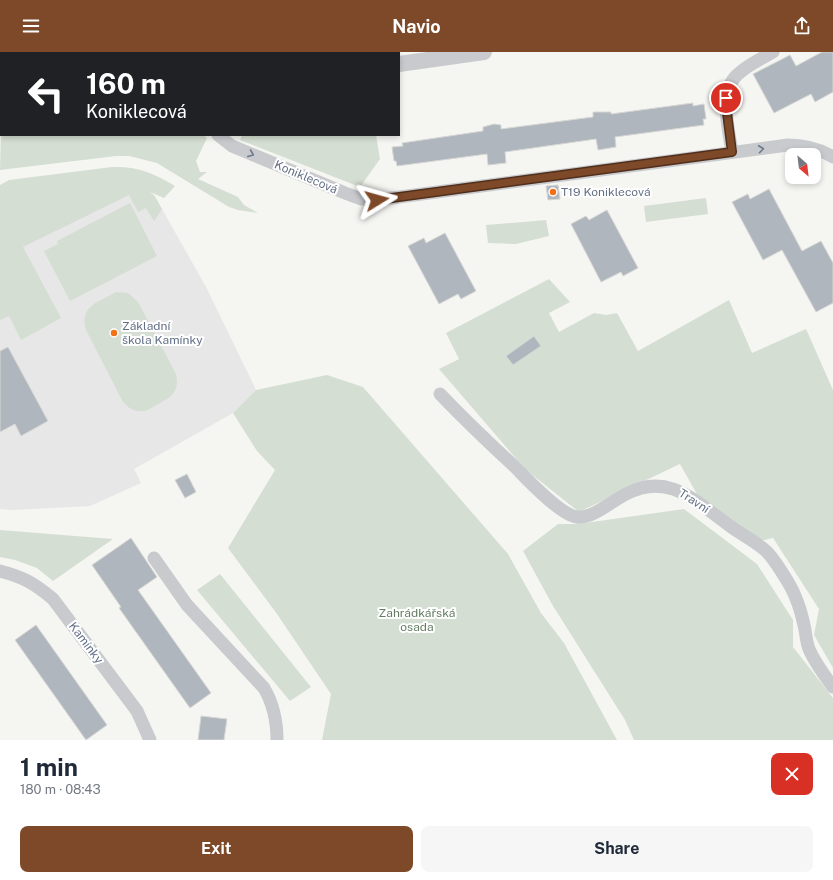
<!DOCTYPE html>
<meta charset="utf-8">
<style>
:root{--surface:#fff;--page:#f6f6f7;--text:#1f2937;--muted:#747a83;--accent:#7d4929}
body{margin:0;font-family:"Public Sans",sans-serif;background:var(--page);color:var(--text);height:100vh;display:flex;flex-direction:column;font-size:15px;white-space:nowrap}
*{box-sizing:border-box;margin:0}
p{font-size:13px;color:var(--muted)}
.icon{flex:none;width:22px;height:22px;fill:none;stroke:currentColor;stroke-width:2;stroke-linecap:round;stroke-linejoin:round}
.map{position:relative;height:688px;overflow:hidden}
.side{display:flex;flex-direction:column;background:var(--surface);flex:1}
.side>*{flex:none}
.top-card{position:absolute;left:0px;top:0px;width:400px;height:84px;box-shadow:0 2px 6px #0003;background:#202124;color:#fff;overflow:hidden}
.needle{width:26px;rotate:152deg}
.buttons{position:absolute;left:785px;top:96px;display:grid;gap:8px}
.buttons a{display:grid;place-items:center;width:36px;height:36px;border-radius:8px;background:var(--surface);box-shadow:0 2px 6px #0003;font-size:20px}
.pin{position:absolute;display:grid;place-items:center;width:34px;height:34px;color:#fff;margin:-17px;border:2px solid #fff;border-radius:50%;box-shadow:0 1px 4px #0007}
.me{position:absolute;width:44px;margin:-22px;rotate:82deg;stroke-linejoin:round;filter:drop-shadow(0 0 3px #0008)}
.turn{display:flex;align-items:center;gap:14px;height:84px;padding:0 20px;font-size:18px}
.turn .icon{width:52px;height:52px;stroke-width:2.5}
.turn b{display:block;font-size:28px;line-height:34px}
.round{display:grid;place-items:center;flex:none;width:42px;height:42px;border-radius:8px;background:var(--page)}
.head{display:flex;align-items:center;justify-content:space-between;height:68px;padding:0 20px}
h1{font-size:24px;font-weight:700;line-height:30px}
.action{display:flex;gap:8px;margin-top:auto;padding:8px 20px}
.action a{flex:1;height:46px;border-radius:8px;background:var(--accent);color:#fff;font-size:16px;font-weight:700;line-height:46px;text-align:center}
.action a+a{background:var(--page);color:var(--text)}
header{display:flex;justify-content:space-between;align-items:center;height:52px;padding:0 20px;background:var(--accent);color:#fff;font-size:18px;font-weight:700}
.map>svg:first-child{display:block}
</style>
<header><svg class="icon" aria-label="menu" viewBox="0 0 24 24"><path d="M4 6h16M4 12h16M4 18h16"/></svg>Navio<svg class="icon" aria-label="share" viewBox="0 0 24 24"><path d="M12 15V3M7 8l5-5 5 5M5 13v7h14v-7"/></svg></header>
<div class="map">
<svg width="833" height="688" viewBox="0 0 833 688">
<rect width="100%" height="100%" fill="#f5f6f2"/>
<g fill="#e6e7e6">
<path d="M0 0H292L1 1 0 43Z"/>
<path d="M84 139 154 143 206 235 256 338 233 361 134 417 141 431 90 454 12 458 0 457V166Z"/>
</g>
<g fill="#d5ded3">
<path d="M1 80V83H203L207 86 196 109 200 120H207L198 127 238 145 244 153 258 161 238 158 229 155 157 111 129 104H116L0 118Z"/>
<path d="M242 83H376L380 107 360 135 240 88Z"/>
<path d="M112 115C137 114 154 121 175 134L164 146 150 140 154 143 162 157 154 169 146 156 138 160 129 143 23 195 61 266 21 288 9 264 0 268V133L9 128Z"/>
<path d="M706 146 708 162 646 170 644 154Z"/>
<path d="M130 151 157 204 70 249 44 199 58 192 57 189Z"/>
<path d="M546 168 549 184 516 192 488 191 486 173Z"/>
<path d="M549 227 570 250 549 261 559 280 594 261 606 263 617 261 638 299 729 248 752 301 806 277 833 338V616L814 583 819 557 773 486 756 490 698 444 680 412 579 460 525 417 439 317 459 307 446 281Z"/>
<path d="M116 240 128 241 138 250 176 322C180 340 171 345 157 353 151 356 146 360 139 359 132 359 128 355 123 350L86 278C79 254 99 250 116 240Z"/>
<path d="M327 323 363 335 508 502 541 561 564 591 617 688H322L331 642 277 562 228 496 275 418 257 399 233 361 256 338Z"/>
<path d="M684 457 757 512 793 568V595L833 646V688H634L625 668 553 554 523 499 558 472H578Z"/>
<path d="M0 478 113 487 53 529 37 516 15 508 0 505Z"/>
<path d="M220 522 311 635 290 649 197 538Z"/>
</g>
<g fill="#b0b6bd" stroke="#d7d7d5">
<path d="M822 0H833V40L815 50 811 42 774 61 753 22 790 3 796 14Z"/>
<path d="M693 51V54L704 52 706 67H703L704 73 615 85 616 95 598 98 596 87 505 100 506 111 488 113 487 102 397 114 396 109H394L392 95 403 94 402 91 483 79V75L494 72 501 73V77L593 65V60H611V62Z"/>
<path d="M558 133 560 147 548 148 546 134Z"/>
<path d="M769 137 802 199 821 189 833 211V251L816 260 782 198 763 208 732 150 748 142 750 147Z"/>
<path d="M607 158 638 216 623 224 621 220 601 230 571 172 586 164 589 168Z"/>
<path d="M445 181 476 239 461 247 458 242 439 252 408 194 424 186 426 191Z"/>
<path d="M534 284 541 294 513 313 506 304Z"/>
<path d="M8 295 48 369 21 384 15 372 0 380V299Z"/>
<path d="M187 422 196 440 185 446 175 428Z"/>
<path d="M131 486 157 525 138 538 211 641 190 656 119 556 121 555 92 513Z"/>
<path d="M36 573 107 673 86 688 15 588Z"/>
<path d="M201 664 227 667 224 688H198Z"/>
</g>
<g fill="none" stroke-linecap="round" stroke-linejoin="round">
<g stroke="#c8cace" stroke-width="13">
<path d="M218 83 232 94 345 141 361 147 377 148 788 93C805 93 818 96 833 105"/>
<path d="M732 100C729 78 718 41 737 23 747 13 761 7 773 0"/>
<path d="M440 342C464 367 489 391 514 414 527 427 560 463 577 465 592 467 612 449 626 442 668 420 694 448 726 471 738 481 754 488 766 499 773 505 792 535 795 544 799 553 802 564 804 573 806 581 806 589 809 597 815 611 824 623 833 635"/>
<path d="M154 506 187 553 264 636C274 653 277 669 277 688"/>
<path d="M0 519C23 525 34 531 53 547L137 659 150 688"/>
</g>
<g stroke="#c8cace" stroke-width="16">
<path d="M381 1 388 0"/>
<path d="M399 12 484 0"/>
<path d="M0 55 1 54"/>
<path d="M0 68H1"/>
</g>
</g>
<defs><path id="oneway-chevron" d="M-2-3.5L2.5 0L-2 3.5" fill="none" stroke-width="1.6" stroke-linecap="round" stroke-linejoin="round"/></defs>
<g stroke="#6d798d">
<use href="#oneway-chevron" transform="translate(761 97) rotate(-7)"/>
<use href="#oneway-chevron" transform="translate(251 102) rotate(23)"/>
</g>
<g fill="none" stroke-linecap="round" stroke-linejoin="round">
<g stroke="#512f1b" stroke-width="10">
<path id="route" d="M377 148 732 100 726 53V46"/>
</g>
<use href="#route" stroke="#7d4929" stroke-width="7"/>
</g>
<g fill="#f07118" stroke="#fff" stroke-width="1.5">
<circle cx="553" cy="140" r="4"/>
<circle cx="114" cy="281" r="4"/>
</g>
<g text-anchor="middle" stroke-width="4" stroke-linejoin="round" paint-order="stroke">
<g font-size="12" fill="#637086" stroke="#fff">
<text transform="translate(306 125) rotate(23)" y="4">Koniklecová</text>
<text transform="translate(694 449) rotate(33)" y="4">Travní</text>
<text transform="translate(86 591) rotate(53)" y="4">Kamínky</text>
</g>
<g font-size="12" fill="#637086" stroke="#fff" text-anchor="start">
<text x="561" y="144">T19 Koniklecová</text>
<text x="122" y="278">Základní<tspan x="122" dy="14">škola Kamínky</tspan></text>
</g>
<g font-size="12" fill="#637c62" stroke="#fff">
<text x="417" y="565">Zahrádkářská<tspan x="417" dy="14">osada</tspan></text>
</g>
</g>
</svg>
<div class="buttons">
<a><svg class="needle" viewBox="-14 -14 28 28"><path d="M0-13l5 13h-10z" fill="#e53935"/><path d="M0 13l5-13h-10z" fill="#747a83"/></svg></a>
</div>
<div class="pin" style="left:726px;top:46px;background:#d93025"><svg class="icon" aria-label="arrive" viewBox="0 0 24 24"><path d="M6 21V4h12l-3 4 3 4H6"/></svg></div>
<svg class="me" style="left:377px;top:148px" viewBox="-20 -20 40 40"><path d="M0-17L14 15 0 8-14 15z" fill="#7d4929" stroke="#fff" stroke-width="4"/></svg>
<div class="top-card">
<div class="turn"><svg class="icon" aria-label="left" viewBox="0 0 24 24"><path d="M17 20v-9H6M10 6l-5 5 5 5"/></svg><div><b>160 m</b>Koniklecová</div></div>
</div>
</div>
<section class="side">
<div class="head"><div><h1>1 min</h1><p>180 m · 08:43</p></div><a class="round" style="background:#d93025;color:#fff"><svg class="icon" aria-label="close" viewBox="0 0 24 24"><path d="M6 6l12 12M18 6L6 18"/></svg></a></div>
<div class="action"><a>Exit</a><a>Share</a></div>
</section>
